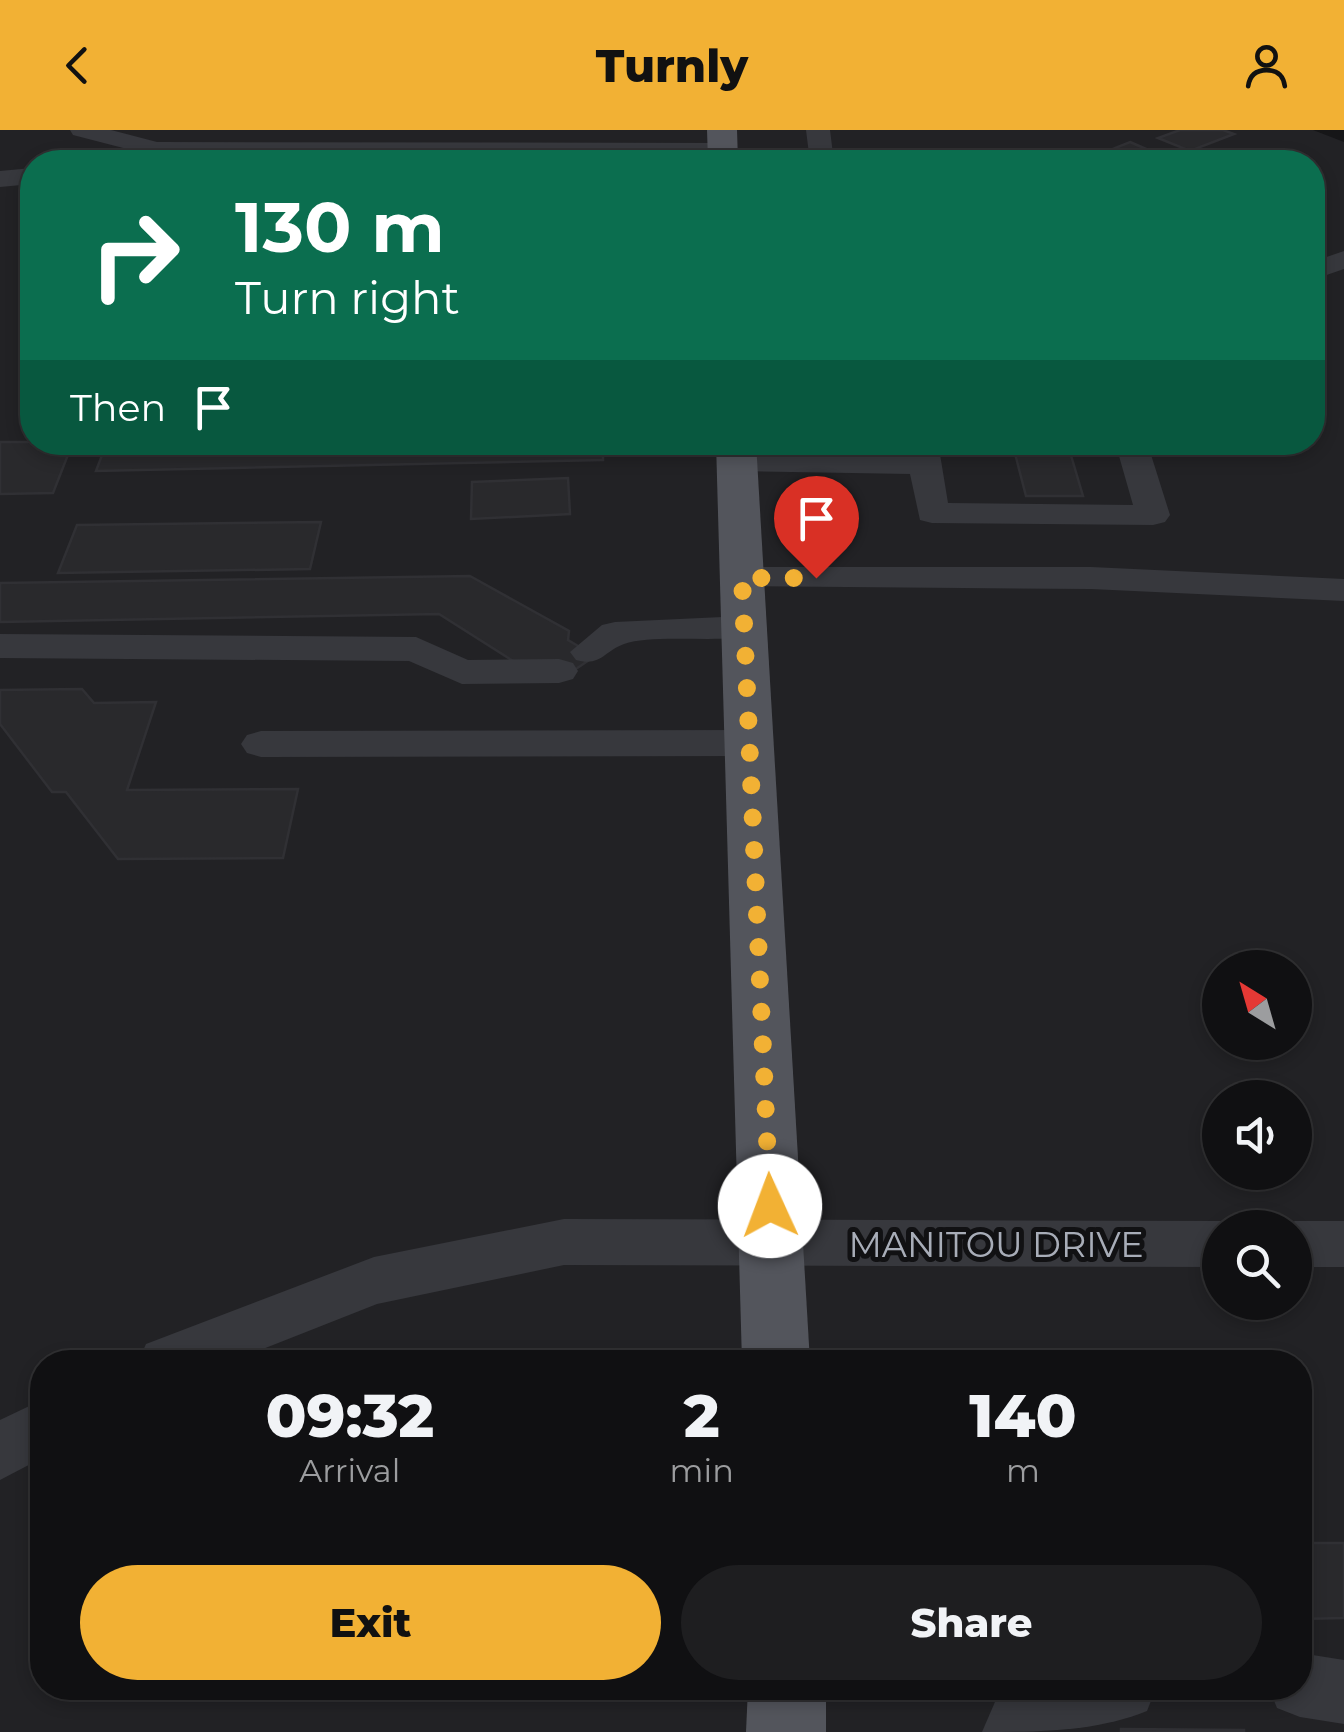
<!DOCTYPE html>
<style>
:root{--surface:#101012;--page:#1e1e20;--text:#f1f3f6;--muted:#9c9d9f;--line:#303032;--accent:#f2b134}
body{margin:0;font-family:Montserrat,sans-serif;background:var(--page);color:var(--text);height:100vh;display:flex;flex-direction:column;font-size:38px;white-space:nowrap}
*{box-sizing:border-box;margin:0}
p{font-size:32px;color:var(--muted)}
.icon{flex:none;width:55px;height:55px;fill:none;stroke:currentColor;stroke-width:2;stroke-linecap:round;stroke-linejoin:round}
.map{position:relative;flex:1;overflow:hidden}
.sheet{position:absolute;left:30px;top:1220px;width:1282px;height:350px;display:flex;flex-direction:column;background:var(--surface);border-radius:40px;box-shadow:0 5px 15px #0003,0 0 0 2px var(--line)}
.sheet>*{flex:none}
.guide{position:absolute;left:20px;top:20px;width:1305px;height:305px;border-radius:40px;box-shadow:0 5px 15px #0003,0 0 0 2px var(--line);background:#0b6e4f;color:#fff;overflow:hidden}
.needle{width:65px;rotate:323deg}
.tools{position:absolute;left:1202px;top:820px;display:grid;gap:20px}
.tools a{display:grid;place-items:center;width:110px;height:110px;border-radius:50%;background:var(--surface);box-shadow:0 5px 15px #0003,0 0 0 2px var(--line);font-size:50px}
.pin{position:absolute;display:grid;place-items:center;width:85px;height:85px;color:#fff;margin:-102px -42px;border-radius:50% 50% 50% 0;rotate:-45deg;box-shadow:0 0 10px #0007}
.pin .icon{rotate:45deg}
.me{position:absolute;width:110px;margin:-55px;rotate:358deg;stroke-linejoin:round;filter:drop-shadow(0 0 8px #0008)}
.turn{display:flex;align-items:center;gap:35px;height:210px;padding:0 50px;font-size:45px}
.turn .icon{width:130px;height:130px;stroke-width:2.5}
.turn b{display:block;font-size:70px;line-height:85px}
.then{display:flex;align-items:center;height:95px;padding:0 50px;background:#0003;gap:20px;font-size:38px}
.eta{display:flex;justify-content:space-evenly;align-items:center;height:170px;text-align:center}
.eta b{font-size:60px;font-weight:800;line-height:70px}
.action{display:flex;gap:20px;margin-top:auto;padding:20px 50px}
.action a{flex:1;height:115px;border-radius:60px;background:var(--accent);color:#111;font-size:40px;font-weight:800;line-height:115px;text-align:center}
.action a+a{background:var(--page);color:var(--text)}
header{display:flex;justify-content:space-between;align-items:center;height:130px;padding:0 50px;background:var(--accent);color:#111;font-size:45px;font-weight:800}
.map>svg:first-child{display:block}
</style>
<header><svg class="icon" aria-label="back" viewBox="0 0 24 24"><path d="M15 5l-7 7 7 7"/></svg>Turnly<svg class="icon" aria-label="person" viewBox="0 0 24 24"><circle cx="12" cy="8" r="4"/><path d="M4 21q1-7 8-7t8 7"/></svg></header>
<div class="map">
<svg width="1344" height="1602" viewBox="0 0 1344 1602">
<rect width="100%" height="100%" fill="#161618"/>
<path fill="#222225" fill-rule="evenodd" d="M0 0H1313L1344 12V1602H0ZM32 32H1312V312H32ZM1220 838H1295V912H1220ZM1220 968H1295V1042H1220ZM1220 1098H1295V1172H1220ZM42 1232H1300V1558H42Z"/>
<g fill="#29292c" stroke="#303034" stroke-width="2.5">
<path d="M1180 0H1223L1234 4 1190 21 1158 8Z"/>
<path d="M1130 12 1153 22 1125 32 1100 24Z"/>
<path d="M0 312H73L53 363 0 364Z"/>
<path d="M107 312H603V330L96 341Z"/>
<path d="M1012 312H1067L1083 366H1026Z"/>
<path d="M568 348 570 384 471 389 472 352Z"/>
<path d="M321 392 310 439 58 443 77 395Z"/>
<path d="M470 446 569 501 568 510 595 526 567 545 513 531 439 484 0 492V453Z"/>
<path d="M82 559 94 573 156 572 127 660 298 659 283 728 118 729 66 662H52L0 594V560Z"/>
<path d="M1300 1413H1344V1488L1300 1489Z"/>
<path d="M1121 1599 1244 1600V1602H1121Z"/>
</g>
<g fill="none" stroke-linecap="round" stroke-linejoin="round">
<g fill="#37383d" fill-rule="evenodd">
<path d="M70 0H111L157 12 723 13 735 20 723 27 160 26 144 32H110L131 20 73 5Z"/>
<path d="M806 0H830L834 32H810Z"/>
<path d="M32 38V54L0 57V41Z"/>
<path d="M1344 121V139L1312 150V132Z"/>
<path d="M906 312H938L948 373 1133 375 1115 312H1147L1170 385 1165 392 1153 395 932 393 920 390 910 344 737 341 725 338 721 331 725 324 737 321 907 324Z"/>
<path d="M742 437H1091L1344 449V471L1091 459 729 456 724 448 729 440Z"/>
<path d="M744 486 757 489 763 497 757 505C720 514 654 503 624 514 604 521 601 537 576 530L570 522 602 495 615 492Z"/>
<path d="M0 504 416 507 468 530 559 529 573 533 578 541 573 549 559 553 462 554 409 531 0 528Z"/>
<path d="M750 600 764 604 770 613 764 622 750 626 261 627 247 623 241 614 247 605 261 601Z"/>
<path d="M564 1089 1220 1091 1238 1098H1220V1137L564 1135 377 1174 230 1232H138L146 1214 374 1127Z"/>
<path d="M1295 1091H1344V1137H1295V1098H1277Z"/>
<path d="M42 1270V1328L0 1350V1290Z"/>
<path d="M1300 1523 1344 1530V1594L1300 1587 1277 1578 1269 1558H1300Z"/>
<path d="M1001 1558H1156L1147 1581C1095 1602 1037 1602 982 1602Z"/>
</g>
<g fill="#53555c" fill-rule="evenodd">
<path d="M707 0H737L738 32H708Z"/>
<path d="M716 312H756L810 1232H742Z"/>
<path d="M748 1558H826V1602H746Z"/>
</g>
</g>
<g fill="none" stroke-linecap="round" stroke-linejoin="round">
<path stroke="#f2b134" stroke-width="18" stroke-dasharray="0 32.4" d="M770 1076 742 448H816"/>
</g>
<g text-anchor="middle" stroke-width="10" stroke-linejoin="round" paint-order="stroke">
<g font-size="35" fill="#a8adb8" stroke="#111113">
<text x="996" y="1127">MANITOU DRIVE</text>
</g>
</g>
</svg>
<div class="tools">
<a><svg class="needle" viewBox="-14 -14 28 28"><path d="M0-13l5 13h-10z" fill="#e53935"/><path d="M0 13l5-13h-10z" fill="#9c9d9f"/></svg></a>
<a><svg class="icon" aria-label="sound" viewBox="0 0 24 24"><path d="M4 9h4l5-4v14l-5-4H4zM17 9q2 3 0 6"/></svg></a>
<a><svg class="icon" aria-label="search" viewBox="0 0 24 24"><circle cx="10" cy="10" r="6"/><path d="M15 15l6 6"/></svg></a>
</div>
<div class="pin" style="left:816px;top:448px;background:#d93025"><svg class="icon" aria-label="arrive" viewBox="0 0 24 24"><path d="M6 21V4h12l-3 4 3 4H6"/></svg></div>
<svg class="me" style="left:770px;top:1076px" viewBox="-20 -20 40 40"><circle r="19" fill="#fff"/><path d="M0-13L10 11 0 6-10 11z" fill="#f2b134"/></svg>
<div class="guide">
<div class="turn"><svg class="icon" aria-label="right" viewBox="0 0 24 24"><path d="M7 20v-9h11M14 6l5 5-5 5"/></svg><div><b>130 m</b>Turn right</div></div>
<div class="then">Then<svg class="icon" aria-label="arrive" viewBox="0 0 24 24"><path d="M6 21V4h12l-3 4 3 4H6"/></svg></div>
</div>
<section class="sheet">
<div class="eta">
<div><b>09:32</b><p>Arrival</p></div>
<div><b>2</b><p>min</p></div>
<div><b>140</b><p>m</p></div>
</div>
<div class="action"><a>Exit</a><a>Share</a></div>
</section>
</div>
